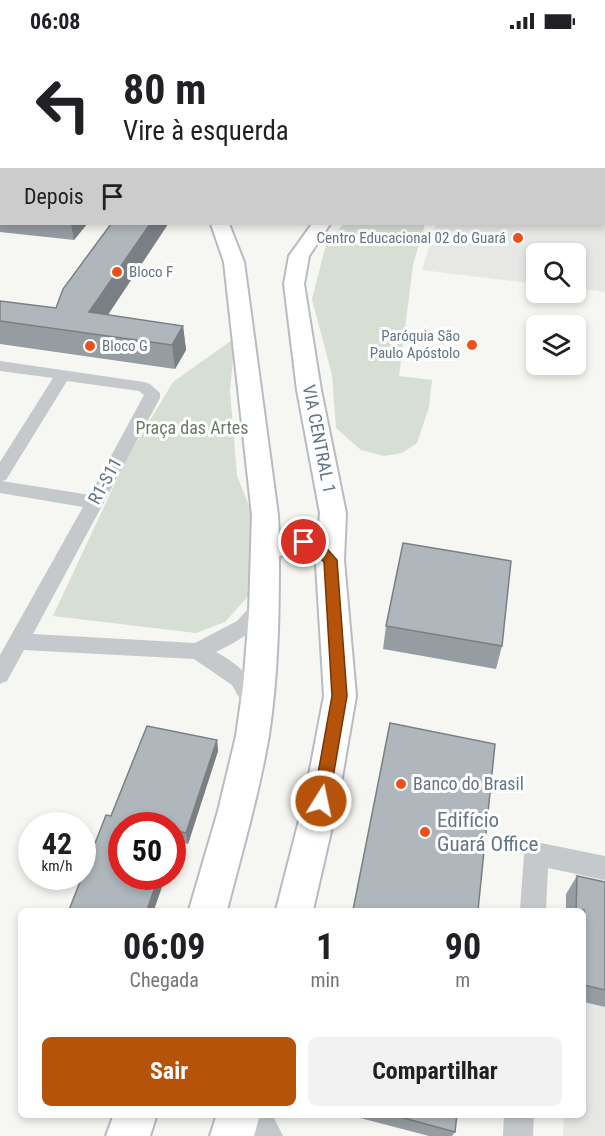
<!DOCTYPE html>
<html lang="pt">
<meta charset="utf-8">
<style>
:root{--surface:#fff;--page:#f2f2f2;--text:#202124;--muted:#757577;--accent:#b45309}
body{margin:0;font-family:"Roboto Condensed",sans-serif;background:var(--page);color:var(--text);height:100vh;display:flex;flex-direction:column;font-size:22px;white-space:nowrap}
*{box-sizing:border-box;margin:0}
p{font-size:20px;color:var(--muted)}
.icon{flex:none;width:33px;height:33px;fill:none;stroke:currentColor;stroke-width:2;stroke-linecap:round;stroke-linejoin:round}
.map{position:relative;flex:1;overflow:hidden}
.drawer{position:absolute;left:18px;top:866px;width:568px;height:210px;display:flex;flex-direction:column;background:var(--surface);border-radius:9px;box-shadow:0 3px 9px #0003}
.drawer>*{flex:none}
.guide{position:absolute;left:0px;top:0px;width:606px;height:183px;box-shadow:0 3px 9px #0003;background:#fff;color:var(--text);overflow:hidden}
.buttons{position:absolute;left:526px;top:201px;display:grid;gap:12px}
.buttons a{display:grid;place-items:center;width:60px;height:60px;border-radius:9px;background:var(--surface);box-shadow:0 3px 9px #0003;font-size:30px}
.speed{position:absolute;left:18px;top:770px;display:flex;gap:12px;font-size:30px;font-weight:700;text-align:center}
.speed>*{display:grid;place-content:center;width:78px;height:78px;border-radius:50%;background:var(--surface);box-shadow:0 3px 9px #0003;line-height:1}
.speed small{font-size:15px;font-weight:400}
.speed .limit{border:9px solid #d22;background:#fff;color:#111}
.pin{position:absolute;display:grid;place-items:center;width:51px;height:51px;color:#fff;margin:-26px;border:3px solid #fff;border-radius:50%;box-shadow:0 2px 6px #0007}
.me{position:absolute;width:66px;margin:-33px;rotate:10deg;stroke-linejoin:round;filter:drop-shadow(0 0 4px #0008)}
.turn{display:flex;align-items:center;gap:21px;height:126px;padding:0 24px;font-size:27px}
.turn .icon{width:78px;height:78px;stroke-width:2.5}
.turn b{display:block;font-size:42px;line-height:51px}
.then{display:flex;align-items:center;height:57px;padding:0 24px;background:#0003;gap:12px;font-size:22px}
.eta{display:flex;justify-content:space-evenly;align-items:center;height:102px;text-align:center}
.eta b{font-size:36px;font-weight:700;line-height:42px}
.primary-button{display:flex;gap:12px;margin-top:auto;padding:12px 24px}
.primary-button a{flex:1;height:69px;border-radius:9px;background:var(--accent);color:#fff;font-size:24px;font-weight:700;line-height:69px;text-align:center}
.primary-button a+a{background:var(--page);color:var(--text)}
.status{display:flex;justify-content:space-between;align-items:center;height:42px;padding:0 30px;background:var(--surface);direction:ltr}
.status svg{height:16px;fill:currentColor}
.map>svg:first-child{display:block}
</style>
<div class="status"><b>06:08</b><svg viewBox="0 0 49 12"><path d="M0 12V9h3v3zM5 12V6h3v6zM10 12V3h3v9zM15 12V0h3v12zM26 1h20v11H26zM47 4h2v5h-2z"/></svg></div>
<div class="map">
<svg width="605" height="1094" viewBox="0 0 605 1094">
<rect width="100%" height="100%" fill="#f6f6f2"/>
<g fill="#e7e8e6">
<path d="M605 142V250L576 246V212H537V242L422 228 436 182H604Z"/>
<path d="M575 830 605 836V1094H563L564 1073 584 1072V868H573Z"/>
</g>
<g fill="#d7ded3">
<path d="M343 182H425L413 223 399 334 432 338 429 365 417 401 402 411 384 414 361 408 336 386 332 333 312 257 325 206Z"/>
<path d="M235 296 230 349 237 434 254 476 251 551 225 580 196 591 53 574 125 420 173 340Z"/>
</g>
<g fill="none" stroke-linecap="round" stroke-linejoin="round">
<g stroke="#b7bcc1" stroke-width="4">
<g id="secondary">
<rect x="0" y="45" width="2" height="10"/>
<rect x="604" y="122" width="1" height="10"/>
<path d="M211 182H229L244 220 278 473 279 494 311 491 318 493 320 471 297 348 284 242 289 214 312 182H330L309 214 304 242 321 348 346 471 344 518 356 654 338 759 313 868H276L304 759 324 654 316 522 305 512 279 514C279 574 278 634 269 693 259 752 242 810 227 868H189L218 769 236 694 243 645 249 571 252 473 224 220Z"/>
<path d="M114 1072H157L150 1094H106Z"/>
<path d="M217 1072H260L254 1094H210Z"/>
</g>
</g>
<g fill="#c5c9cc" fill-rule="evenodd">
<path d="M110 0H120L110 2Z"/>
<path d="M330 0H340L330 2Z"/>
<path d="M376 0H386L376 2Z"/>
<rect x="459" y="0" width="10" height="2"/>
<rect x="537" y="0" width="10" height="2"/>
<rect x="0" y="12" width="2" height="6"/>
<path d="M0 319 144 340 150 342 160 351V356L33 592 195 601 237 579 248 567 253 554 260 551 267 554 270 559C261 587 241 598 216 610 240 623 255 638 266 663L263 670 255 672 247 670 232 643 194 617 24 608 7 639 0 642V613L83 465 0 451V420L53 336 0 329ZM67 339 139 349 144 353 90 453 2 439 6 438Z"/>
<path d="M536 800 605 814V838L548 826 546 868H520L524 812 527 804Z"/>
<path d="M241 1072H272L283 1094H251Z"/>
<path d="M504 1072H534L533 1094H503Z"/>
</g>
<use href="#secondary" fill="#fff" fill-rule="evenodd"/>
</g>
<g fill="#969da2">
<path d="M0 93H2V182H87L74 198 0 190Z"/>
<path d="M111 182H168L108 273 183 284 186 308 175 327 0 302V259L56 266Z"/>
<path d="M386 584 502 604 496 627 383 607Z"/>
<path d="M217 698 218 709 188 802 172 798V783H122L162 845 111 774Z"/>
<path d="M577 834 605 840V965L584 960V868H566V852Z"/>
<path d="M345 1072H457L455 1090 452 1094H429Z"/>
</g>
<g fill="#7a7f84">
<path d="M2 117V143L0 144V118Z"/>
<path d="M71 182H87L74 198Z"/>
<path d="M150 182H168L95 292 89 270Z"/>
<path d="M183 284 186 308 175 327 172 303Z"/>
<path d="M217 698 218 709 188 802 186 791Z"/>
<path d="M159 834 162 845 154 868H147Z"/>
</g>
<g fill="#afb6bc" stroke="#7a7f84" stroke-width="1.5">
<path d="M604 46H605L604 71Z"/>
<path d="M0 93H2V117L0 118Z"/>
<rect x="0" y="133" width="2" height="36"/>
<path d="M111 182H150L89 270 183 284 172 303 0 279V259L56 266 63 247Z"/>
<path d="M403 501 511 519 502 604 386 584Z"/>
<path d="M390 681 495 702 478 868H353Z"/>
<path d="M147 684 217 698 186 791 172 788V783H122V834H159L147 868H69L106 773 111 774Z"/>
<path d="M577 834 605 840V948L584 943V868H576Z"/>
<path d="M389 1072H457L455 1090Z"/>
</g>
<path fill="#b45309" stroke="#753606" stroke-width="1.5" d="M304 495 322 501 337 518 347 654 329 759 327 764 321 767 315 764 313 759 332 654 324 520 312 508 299 503 298 500 299 497Z"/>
<g fill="#ef501a" stroke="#fff" stroke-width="2">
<circle cx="518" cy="196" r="6"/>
<circle cx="117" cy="230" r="6"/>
<circle cx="472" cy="303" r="6"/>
<circle cx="90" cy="304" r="6"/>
<circle cx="401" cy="742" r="6"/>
<circle cx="425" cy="790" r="6"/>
</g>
<g text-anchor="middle" stroke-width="6" stroke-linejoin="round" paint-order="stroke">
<g font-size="15" fill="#637586" stroke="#fff" text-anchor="end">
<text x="506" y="201">Centro Educacional 02 do Guará</text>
<text x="129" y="235" text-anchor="start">Bloco F</text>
<text x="460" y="299">Paróquia São<tspan x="460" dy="17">Paulo Apóstolo</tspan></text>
<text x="102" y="309" text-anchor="start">Bloco G</text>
</g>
<g font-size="18" fill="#677c62" stroke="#fff">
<text x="192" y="392">Praça das Artes</text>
</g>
<g font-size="18" fill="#637586" stroke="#fff">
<text transform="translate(319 397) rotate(79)" y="6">VIA CENTRAL 1</text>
<text transform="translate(105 439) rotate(-61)" y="6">R1-S11</text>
</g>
<g font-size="18" fill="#637586" stroke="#fff" text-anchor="start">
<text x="413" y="748">Banco do Brasil</text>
</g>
<g font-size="21" fill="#637586" stroke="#fff" text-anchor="start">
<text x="437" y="785">Edifício<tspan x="437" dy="24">Guará Office</tspan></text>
</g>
</g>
</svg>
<div class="buttons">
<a><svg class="icon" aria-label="search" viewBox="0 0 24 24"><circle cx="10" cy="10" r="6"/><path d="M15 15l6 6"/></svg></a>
<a><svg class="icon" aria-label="layers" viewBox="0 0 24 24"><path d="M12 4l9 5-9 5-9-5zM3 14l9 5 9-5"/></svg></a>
</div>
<div class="speed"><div>42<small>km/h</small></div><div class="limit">50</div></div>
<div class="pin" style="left:304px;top:500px;background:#d93025"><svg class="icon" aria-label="arrive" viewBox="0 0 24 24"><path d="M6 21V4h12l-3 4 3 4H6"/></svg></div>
<svg class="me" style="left:321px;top:759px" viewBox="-20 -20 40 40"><circle r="17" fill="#b45309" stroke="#fff" stroke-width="3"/><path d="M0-11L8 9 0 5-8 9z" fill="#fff"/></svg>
<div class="guide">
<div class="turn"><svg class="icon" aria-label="left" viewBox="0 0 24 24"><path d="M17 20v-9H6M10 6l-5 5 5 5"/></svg><div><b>80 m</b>Vire à esquerda</div></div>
<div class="then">Depois<svg class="icon" aria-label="arrive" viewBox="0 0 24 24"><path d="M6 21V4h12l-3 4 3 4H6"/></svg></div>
</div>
<section class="drawer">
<div class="eta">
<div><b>06:09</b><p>Chegada</p></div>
<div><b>1</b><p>min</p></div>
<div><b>90</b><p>m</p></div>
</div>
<div class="primary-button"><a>Sair</a><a>Compartilhar</a></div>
</section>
</div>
